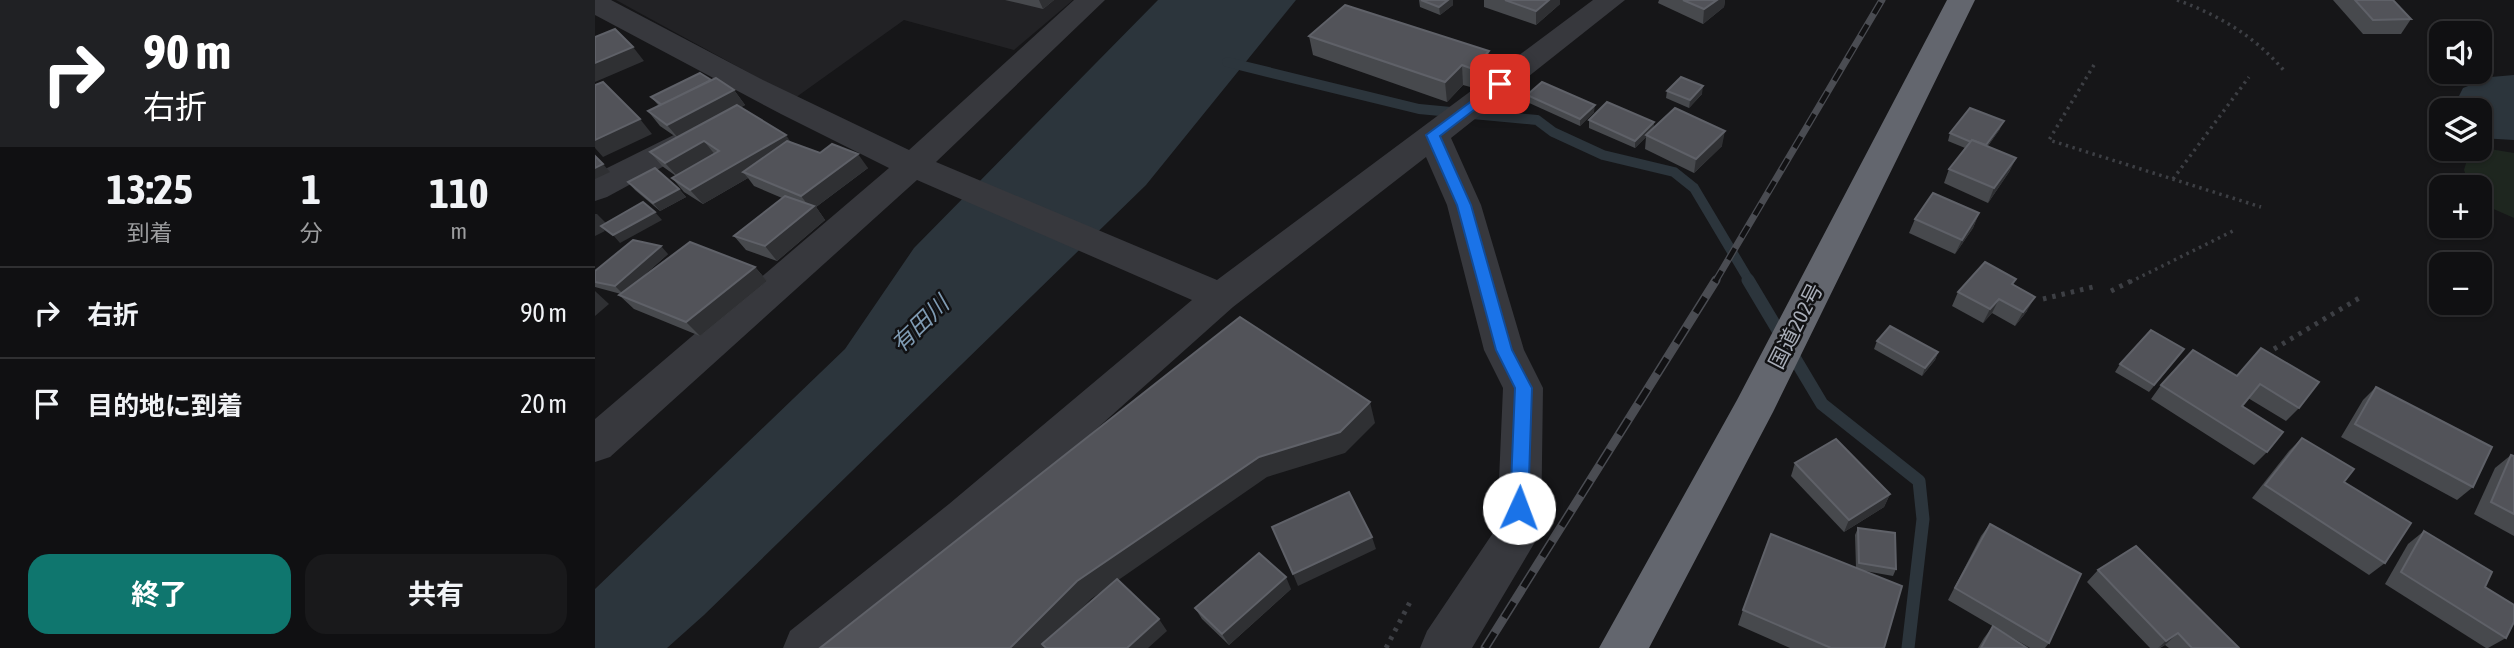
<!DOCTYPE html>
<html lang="ja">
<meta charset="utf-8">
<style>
:root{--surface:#101012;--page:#19191b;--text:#f1f3f6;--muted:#9c9d9f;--line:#303032;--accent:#0f766e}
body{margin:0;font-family:"Asap Condensed","Noto Sans JP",sans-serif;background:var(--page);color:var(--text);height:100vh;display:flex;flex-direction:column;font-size:26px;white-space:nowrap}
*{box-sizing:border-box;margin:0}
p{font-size:23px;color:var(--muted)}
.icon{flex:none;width:38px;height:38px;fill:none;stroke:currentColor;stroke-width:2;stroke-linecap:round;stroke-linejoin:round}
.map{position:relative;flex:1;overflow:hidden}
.details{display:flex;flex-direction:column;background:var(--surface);width:595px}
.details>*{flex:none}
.banner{background:#202124;color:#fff;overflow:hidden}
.buttons{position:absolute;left:1834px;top:21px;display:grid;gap:14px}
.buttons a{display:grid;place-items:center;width:63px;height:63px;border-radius:14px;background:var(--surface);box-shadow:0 2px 5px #0004,0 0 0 2px var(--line);font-size:35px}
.pin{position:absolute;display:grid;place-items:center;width:60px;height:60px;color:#fff;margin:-30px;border-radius:14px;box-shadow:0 4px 10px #0006}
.me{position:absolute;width:77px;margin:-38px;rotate:2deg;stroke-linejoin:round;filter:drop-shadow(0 0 5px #0008)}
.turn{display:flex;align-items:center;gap:24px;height:147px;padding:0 28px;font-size:32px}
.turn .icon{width:91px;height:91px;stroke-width:2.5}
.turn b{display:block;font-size:49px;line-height:60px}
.eta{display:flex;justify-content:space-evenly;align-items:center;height:119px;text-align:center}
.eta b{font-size:42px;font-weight:700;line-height:49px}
.button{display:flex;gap:14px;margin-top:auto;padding:14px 28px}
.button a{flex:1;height:80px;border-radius:21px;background:var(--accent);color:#fff;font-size:28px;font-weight:700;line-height:80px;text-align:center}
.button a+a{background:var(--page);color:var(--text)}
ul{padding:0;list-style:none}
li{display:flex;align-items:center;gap:21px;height:91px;padding:0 28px;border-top:2px solid var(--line)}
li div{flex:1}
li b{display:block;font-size:26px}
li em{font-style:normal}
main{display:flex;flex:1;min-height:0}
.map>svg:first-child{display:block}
</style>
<main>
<section class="details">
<div class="banner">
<div class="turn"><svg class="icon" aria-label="right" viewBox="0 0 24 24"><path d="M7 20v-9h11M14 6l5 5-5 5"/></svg><div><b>90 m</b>右折</div></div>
</div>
<div class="eta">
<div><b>13:25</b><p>到着</p></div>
<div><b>1</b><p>分</p></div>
<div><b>110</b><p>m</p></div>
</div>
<ul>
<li><svg class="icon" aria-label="right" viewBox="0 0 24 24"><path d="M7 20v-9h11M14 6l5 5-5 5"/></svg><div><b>右折</b></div><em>90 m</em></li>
<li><svg class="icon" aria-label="arrive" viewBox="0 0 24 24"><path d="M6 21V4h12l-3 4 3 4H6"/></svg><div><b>目的地に到着</b></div><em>20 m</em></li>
</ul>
<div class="button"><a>終了</a><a>共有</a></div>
</section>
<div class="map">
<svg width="1919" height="648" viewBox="0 0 1919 648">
<rect width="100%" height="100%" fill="#161618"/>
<path fill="#222225" d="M21 0H478L419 50 309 20 200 98Z"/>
<path fill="#1e261f" d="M1889 148 1919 153V218L1894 207 1885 199V187H1875L1869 170 1874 153Z"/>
<g fill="#2c353c">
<path d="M563 0H701L551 185 109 615 72 648H0V589L250 349 319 248Z"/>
<path d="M1919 75V140L1885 138V110H1857L1868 88 1896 77Z"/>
</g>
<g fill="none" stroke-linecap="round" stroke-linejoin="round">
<path stroke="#2c353c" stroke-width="10" d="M632 62 824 109 942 120 958 132 1008 155 1079 172 1099 188 1155 282"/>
<path stroke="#2c353c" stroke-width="13" d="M1153 280 1227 404 1324 481 1328 519 1313 648"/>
<g stroke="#3d3f44" stroke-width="3.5" stroke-dasharray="2.5 4.5" stroke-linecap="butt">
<path d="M1582 0C1626 16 1661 37 1691 73"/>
<path d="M1499 65 1454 140 1666 207"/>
<path d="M1578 179 1654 77"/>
<path d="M1535 282 1640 230"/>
</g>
<g stroke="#3d3f44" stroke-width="5" stroke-dasharray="3.5 6" stroke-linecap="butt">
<path d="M1516 291 1538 280"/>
<path d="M1448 299 1502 286"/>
<path d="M1679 349 1766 297"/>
<path d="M791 648 815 602"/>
</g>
<g fill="#37383d" fill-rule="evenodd">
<path d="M0 0H16L168 80 314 150 479 0H510L341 162 622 280 998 0H1030L856 138 886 205 929 350 948 388 946 532 877 648H825L832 631 902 527 908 388 889 350 852 205 831 157 638 307 386 532 249 648H188L195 631 354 504 597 300 322 180 15 457 0 462V419L294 168 186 114 0 15Z"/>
<path d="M105 122 117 126 121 133 117 140 12 197 0 201V174Z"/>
</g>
<path fill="#63666e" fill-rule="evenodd" d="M1352 0H1380L1178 412 1054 648H1004L1142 400Z"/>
<g stroke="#4a4c52" stroke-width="7">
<path id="rail-far1" d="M1120 282 1287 0"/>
</g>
<g stroke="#4a4c52" stroke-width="9">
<path id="rail" d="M890 648 1121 280"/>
</g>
<use href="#rail-far1" stroke="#111113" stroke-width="4.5" stroke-dasharray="13" stroke-linecap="butt"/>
<use href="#rail" stroke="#111113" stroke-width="6" stroke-dasharray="18" stroke-linecap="butt"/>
</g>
<g fill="#47494d">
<path d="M410 0H459L448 9Z"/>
<path d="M824 0H858V5L845 15 825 7Z"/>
<path d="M889 0H965V4L941 25 889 7Z"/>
<path d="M1064 0H1130L1129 7 1108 24 1063 3Z"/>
<path d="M1738 0H1798L1816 19 1806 34H1768Z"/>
<path d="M714 36 895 71 879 88 868 85 852 102 718 55Z"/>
<path d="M116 80 139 90 150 105 146 107 196 142 225 153 273 168 221 207 230 220 182 261 151 250 139 236 187 198 159 186 153 178 108 204 89 192 77 178 81 176 67 166 55 152 81 137 65 126 53 111 64 106 56 97Z"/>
<path d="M1072 91 1107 94 1094 108 1071 98Z"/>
<path d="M932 95 999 112 985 126 932 102Z"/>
<path d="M994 120 1059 122 1058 128 1127 146 1099 173 1050 149 1051 137 1040 148 994 128Z"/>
<path d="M1405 129 1393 146 1421 158 1414 172 1393 203 1349 183 1354 169 1370 148 1353 141 1355 133Z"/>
<path d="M33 182 84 189 91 197 65 211 40 190Z"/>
<path d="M1384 213 1378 228 1360 254 1314 233 1320 219Z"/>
<path d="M73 254 40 283 160 267 172 281 105 336 39 309 24 295 26 294 0 287V271Z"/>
<path d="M1421 279 1418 285 1432 311 1420 326 1397 313 1388 323 1357 306 1363 292Z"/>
<path d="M1282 341 1343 352 1340 360 1327 376 1279 349Z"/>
<path d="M1666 348 1704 408 1691 421 1653 398 1647 406 1672 452 1659 465 1556 399 1566 385 1642 376Z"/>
<path d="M1583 357 1554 392 1520 372 1525 364Z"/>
<path d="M1781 387 1878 487 1862 500 1746 437 1768 400Z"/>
<path d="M1707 438 1790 563 1774 575 1657 498 1694 451Z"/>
<path d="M1916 455 1919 456V536L1879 514 1900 468Z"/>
<path d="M1200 463 1295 494 1289 507 1249 532 1196 476Z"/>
<path d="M1395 524 1454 643 1450 648H1435L1353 600 1386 536Z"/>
<path d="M1263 528 1301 569 1298 576 1270 571 1289 648H1195L1143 625 1148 610 1261 568 1260 535Z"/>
<path d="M1829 531 1890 587 1911 638 1893 648H1891L1790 584 1813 544Z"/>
<path d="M1503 570 1644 648H1574L1570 645 1565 648H1555L1492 582Z"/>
<path d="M696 589 634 645 607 619 600 608Z"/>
<path d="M1398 626 1432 648H1383L1389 638Z"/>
</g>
<g fill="#2f3033">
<path d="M444 0H459L448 9Z"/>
<path d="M853 0H858V5L845 15 844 7Z"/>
<path d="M954 0H965V4L941 25V11Z"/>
<path d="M1122 0H1130L1129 7 1108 24 1109 9Z"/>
<path d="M38 47 49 61 0 82V63Z"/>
<path d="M894 51 895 71 879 88 878 69Z"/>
<path d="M867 65 868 85 852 102 850 82Z"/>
<path d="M1108 86 1107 94 1094 108 1095 100Z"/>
<path d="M139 90 150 105 84 139 72 125Z"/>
<path d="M1000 105 999 112 985 126V119Z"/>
<path d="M45 119 57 134 8 157 0 148V140Z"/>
<path d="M1409 121 1405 129 1386 155 1389 147Z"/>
<path d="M1059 122 1058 130 1051 135V137L1040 148V141Z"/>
<path d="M1130 131 1127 146 1099 173 1101 159Z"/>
<path d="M191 135 201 150 148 172 153 178 108 204 95 190Z"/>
<path d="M109 141 121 156 83 177 70 163Z"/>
<path d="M263 154 273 168 221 207 230 220 182 261 170 246 216 209 206 196Z"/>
<path d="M1421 158 1414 172 1393 203 1399 188Z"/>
<path d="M8 164 15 172 0 179V168Z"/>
<path d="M84 189 91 197 65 211 58 203Z"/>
<path d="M60 212 67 220 25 243 18 235Z"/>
<path d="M1384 213 1378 228 1360 254 1367 240Z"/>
<path d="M0 214H2L16 228 6 226 10 231 0 236Z"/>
<path d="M66 246 73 254 28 294 20 286Z"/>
<path d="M160 267 172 281 105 336 91 322Z"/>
<path d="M0 291 14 304 0 316Z"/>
<path d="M1440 297 1432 311 1420 326 1428 312Z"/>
<path d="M1404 299 1397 313 1388 323 1395 309Z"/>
<path d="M1343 352 1340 360 1327 376 1330 368Z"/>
<path d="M775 402 780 423 750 453 672 477 496 599 449 648H415L482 581 664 457Z"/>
<path d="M1295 494 1289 507 1249 532 1254 520Z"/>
<path d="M777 537 781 549 703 586 698 574Z"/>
<path d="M691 577 696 589 634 645 627 634Z"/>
<path d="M564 619 572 631 553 648H532Z"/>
<path d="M1583 633 1570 645 1563 648 1571 641Z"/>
</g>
<g fill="#525359" stroke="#5f6168" stroke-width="2">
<path d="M826 0H853L844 7Z"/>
<path d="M910 0H954L941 11Z"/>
<path d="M1088 0H1122L1109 9Z"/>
<path d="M1760 0H1798L1816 19 1778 20Z"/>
<path d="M750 5 894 51 878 69 867 65 850 82 714 36Z"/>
<path d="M20 29 38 47 0 63V37Z"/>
<path d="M105 73 116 80 67 105 56 97Z"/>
<path d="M1086 77 1108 86 1095 100 1072 91Z"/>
<path d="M121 78 139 90 72 125 53 111Z"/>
<path d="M8 82 45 119 0 140V85Z"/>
<path d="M947 82 1000 105 985 119 932 95Z"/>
<path d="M1012 102 1059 122 1040 141 994 120Z"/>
<path d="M142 105 191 135 95 190 77 178 124 151 109 141 70 163 55 152Z"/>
<path d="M1080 108 1130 131 1101 159 1051 135Z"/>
<path d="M1375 108 1409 121 1391 145 1377 140 1376 142 1355 133Z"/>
<path d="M1377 140 1421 158 1399 188 1354 169Z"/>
<path d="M192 141 225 153 237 144 263 154 206 196 148 172Z"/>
<path d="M0 156 8 164 0 168Z"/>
<path d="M60 168 84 189 58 203 33 182Z"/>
<path d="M1338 193 1384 213 1367 240 1320 219Z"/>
<path d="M190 196 219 206 170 246 139 236Z"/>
<path d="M48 202 60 212 18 235 6 226Z"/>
<path d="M38 240 66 246 20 286 0 282V271Z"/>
<path d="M95 242 160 267 91 322 24 295Z"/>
<path d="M1390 262 1421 279 1417 284 1440 297 1428 312 1404 299 1395 309 1363 292Z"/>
<path d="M645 317 775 402 745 432 664 457 482 581 415 648H225Z"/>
<path d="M1295 326 1343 352 1330 368 1282 341Z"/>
<path d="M1556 330 1589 349 1559 385 1525 364Z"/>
<path d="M1666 348 1724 382 1704 408 1665 384 1647 406 1688 432 1672 452 1566 385 1598 350 1642 376Z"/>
<path d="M1781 387 1897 447 1878 487 1760 424Z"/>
<path d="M1707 438 1759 469 1749 482 1816 523 1790 563 1670 485Z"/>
<path d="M1241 439 1295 494 1254 520 1200 463Z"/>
<path d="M1916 455 1919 456V514L1896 502Z"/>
<path d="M754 492 777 537 698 574 677 527Z"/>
<path d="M1395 524 1486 574 1454 643 1360 588Z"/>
<path d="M1263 528 1300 533 1301 569 1264 563Z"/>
<path d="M1829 531 1897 572 1890 587 1919 605V622L1911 638 1806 572Z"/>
<path d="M1176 534 1307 586 1289 648H1236L1148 610Z"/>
<path d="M1541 546 1644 648H1597L1583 633 1571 641 1503 570Z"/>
<path d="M664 553 691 577 627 634 600 608Z"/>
<path d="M522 579 564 619 532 648H451L447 644Z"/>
<path d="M1398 626 1432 648H1386Z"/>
</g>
<path fill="#1a73e8" stroke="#114b97" stroke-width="2" d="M905 80 911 84 909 87 845 136 876 205 917 350 937 388 933 508 931 514 924 516 918 514 915 508 920 388 901 350 862 205 831 135Z"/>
<g text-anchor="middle" stroke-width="5" stroke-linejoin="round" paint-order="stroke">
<g font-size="21" fill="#a8adb8" stroke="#111113">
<text transform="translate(1201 326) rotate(-63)" y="7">国道202号</text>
</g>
<g font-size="23" font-style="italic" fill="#7f9bb3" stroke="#111113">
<text transform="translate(325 324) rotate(-44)" y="8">有田川</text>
</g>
</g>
</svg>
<div class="buttons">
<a><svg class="icon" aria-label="sound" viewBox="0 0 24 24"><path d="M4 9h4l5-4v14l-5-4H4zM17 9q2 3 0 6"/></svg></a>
<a><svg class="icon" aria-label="layers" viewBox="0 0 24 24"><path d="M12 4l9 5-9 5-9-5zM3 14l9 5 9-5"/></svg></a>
<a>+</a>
<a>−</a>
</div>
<div class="pin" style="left:905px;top:84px;background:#d93025"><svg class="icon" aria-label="arrive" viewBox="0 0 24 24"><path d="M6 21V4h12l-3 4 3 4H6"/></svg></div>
<svg class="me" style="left:924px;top:508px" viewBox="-20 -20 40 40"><circle r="19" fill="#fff"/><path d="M0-13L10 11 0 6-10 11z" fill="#1a73e8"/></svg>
</div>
</main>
